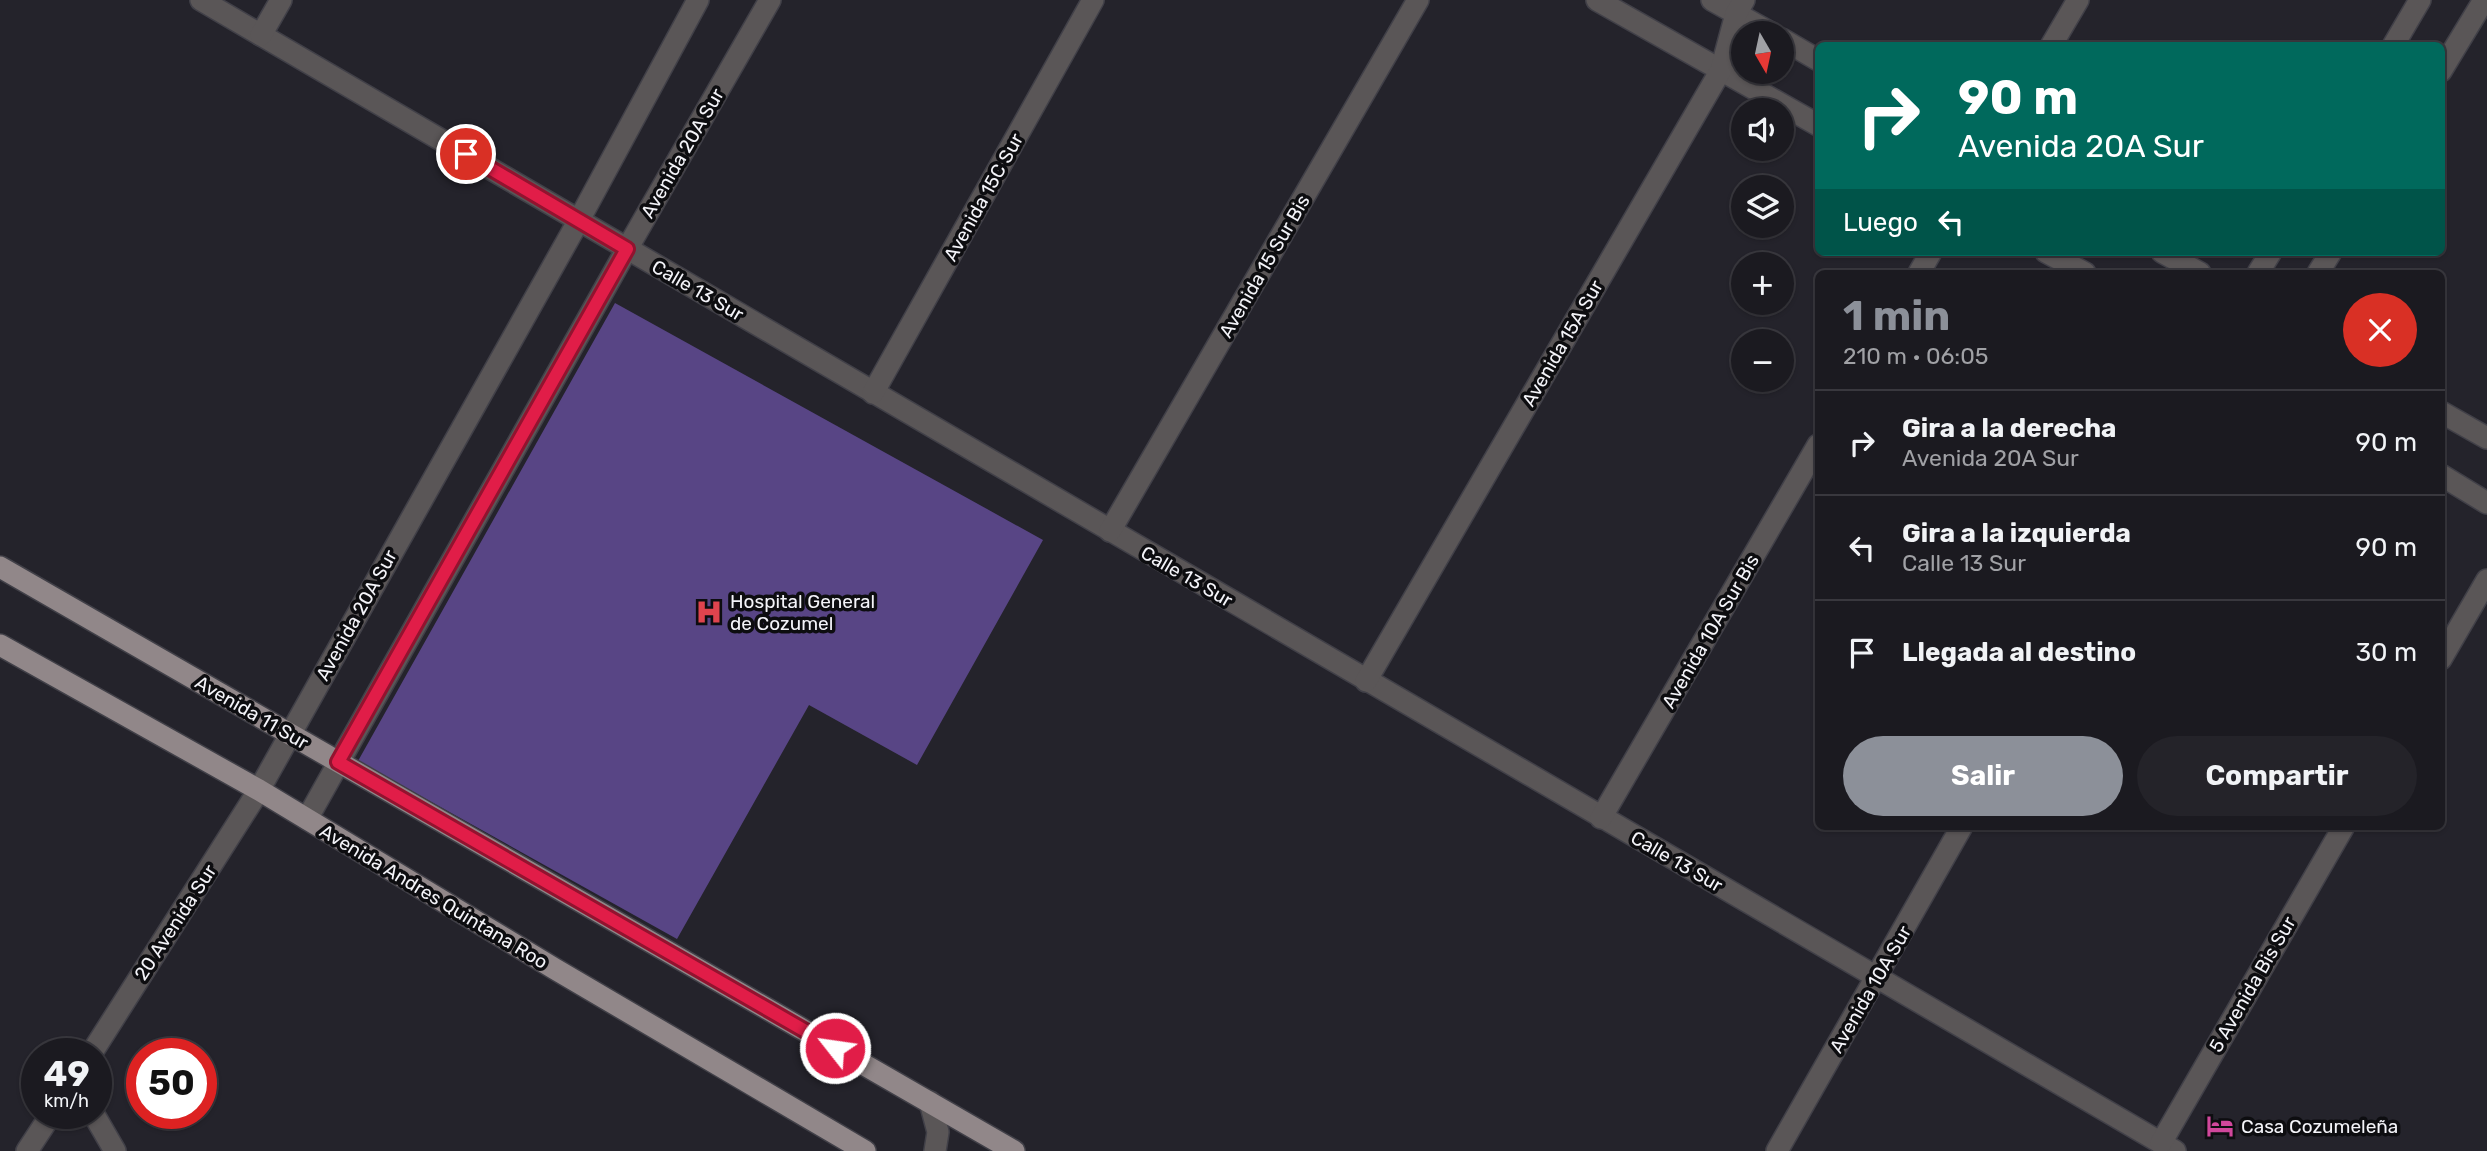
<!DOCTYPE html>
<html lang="es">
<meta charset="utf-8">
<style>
:root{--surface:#1b1a20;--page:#242329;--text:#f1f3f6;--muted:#a0a1a5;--line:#39383e;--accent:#8c9099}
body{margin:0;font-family:Rubik,sans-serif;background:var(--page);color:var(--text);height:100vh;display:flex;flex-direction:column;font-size:26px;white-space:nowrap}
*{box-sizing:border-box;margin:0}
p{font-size:23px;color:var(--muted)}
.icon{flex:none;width:38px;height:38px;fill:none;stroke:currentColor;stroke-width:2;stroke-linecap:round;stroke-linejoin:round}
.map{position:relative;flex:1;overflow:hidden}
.drawer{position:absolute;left:1815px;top:270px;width:630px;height:560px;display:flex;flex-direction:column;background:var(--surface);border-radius:10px;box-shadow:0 2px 5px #0004,0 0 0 2px var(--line)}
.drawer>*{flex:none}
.guide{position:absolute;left:1815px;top:42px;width:630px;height:214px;border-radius:10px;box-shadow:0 2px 5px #0004,0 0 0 2px var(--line);background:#00695c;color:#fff;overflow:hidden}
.needle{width:46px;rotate:171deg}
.fabs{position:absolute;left:1731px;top:21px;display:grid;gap:14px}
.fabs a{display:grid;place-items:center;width:63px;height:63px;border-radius:50%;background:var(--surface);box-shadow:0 2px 5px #0004,0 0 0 2px var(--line);font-size:35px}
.speed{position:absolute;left:21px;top:1038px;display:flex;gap:14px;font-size:35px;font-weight:700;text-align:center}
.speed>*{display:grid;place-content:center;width:91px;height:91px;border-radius:50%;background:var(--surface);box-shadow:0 2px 5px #0004,0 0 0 2px var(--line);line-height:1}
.speed small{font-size:18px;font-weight:400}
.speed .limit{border:10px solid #d22;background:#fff;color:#111}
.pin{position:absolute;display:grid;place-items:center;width:60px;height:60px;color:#fff;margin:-30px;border:4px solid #fff;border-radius:50%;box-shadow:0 2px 7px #0007}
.me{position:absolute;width:77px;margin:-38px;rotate:300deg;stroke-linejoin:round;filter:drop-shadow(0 0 5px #0008)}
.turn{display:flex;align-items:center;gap:24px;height:147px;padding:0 28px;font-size:32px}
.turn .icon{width:91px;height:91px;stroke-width:2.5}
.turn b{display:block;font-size:49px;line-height:60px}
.then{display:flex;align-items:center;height:66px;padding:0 28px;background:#0003;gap:14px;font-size:26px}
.round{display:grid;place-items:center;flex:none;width:74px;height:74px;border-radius:37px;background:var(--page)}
.overview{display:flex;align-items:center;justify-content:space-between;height:119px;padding:0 28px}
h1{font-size:42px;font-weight:700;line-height:52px;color:var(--accent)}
.action{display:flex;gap:14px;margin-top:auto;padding:14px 28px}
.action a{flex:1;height:80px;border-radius:42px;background:var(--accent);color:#fff;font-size:28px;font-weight:700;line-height:80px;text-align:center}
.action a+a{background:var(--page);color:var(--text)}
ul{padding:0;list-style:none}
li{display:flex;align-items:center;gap:21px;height:105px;padding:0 28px;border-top:2px solid var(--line)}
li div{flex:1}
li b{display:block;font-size:26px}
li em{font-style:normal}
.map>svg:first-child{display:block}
</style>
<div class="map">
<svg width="2487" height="1151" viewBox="0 0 2487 1151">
<rect width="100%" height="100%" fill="#24232b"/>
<path fill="#584585" d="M615 303 1043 540 917 765 809 705 677 939 358 761Z"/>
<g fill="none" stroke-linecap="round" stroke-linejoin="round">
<g stroke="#414048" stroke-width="24">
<g id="minor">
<path d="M201 0 2175 1151"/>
<path d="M1597 0 1818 125"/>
<path d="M1712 0 1771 33"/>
<path d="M261 35 281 0"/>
<path d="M1782 39 1818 60"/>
<path d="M2051 46 2078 0"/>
<path d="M2393 46 2420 0"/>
<path d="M2441 71 2484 0"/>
<path d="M2046 252 2085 273"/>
<path d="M2162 252 2200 273"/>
<path d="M1919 273 1931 252"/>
<path d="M2258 273 2271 252"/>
<path d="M2318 273 2331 252"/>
<path d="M873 393 1093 0"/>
<path d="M2441 412 2487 438"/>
<path d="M2441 475 2487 503"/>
<path d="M1110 531 1418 0"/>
<path d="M2441 659 2487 580"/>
<path d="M1366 681 1721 70 1736 14 1744 0"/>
<path d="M1601 818 1818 445"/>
<path d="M307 819 627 249 770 0"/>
<path d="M91 1054 259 790 579 220 698 0"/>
<path d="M930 1102 938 1132 935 1151"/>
<path d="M93 1113 115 1151"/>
<path d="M2161 1143 2344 826"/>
<path d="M27 1151 52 1113"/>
<path d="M1777 1151 1962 826"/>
</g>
</g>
<g stroke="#414048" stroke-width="24">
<g id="major">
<path d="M0 567 1014 1151"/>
<path d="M0 645 259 790 555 969 865 1151"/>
</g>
</g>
<use href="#minor" stroke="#5a5657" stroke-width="21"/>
<use href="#major" stroke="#918789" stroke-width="21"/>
</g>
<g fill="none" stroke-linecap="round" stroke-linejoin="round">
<g stroke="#92132f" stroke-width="18">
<path id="route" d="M466 154 627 249 338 762 835 1048"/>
</g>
<use href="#route" stroke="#e11d48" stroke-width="12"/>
</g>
<defs>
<g id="hospital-bare" transform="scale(2.1)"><path d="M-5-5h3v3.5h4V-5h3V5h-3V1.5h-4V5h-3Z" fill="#e0444e" stroke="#0d0d10" stroke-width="2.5" paint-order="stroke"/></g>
<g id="hotel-bare" transform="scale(2.1)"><path d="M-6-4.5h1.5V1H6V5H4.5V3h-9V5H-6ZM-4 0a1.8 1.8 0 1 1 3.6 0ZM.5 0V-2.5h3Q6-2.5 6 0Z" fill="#d1479c" stroke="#0d0d10" stroke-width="2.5" paint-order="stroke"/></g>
</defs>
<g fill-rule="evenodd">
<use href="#hospital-bare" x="709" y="612"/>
<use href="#hotel-bare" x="2220" y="1126"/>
</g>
<g text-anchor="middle" stroke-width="7" stroke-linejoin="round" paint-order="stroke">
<g font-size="19" fill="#f4f4f9" stroke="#0d0d10">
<text transform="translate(682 153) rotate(-60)" y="7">Avenida 20A Sur</text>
<text transform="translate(983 197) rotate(-61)" y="7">Avenida 15C Sur</text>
<text transform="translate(1264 266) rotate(-60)" y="7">Avenida 15 Sur Bis</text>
<text transform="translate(698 290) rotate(30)" y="7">Calle 13 Sur</text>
<text transform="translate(1562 343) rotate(-60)" y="7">Avenida 15A Sur</text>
<text transform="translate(1187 576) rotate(30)" y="7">Calle 13 Sur</text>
<text transform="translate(356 615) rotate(-61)" y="7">Avenida 20A Sur</text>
<text transform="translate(1710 631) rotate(-60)" y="7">Avenida 10A Sur Bis</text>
<text transform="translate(252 712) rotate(30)" y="7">Avenida 11 Sur</text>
<text transform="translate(1677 861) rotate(30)" y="7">Calle 13 Sur</text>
<text transform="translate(434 896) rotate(31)" y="7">Avenida Andres Quintana Roo</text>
<text transform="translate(175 922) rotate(-57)" y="7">20 Avenida Sur</text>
<text transform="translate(2252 984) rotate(-60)" y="7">5 Avenida Bis Sur</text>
<text transform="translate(1870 989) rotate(-60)" y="7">Avenida 10A Sur</text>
</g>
<g font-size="19" fill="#f4f4f9" stroke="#0d0d10" text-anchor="start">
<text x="730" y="608">Hospital General<tspan x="730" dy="22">de Cozumel</tspan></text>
<text x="2241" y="1133">Casa Cozumeleña</text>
</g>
</g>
</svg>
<div class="fabs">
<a><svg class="needle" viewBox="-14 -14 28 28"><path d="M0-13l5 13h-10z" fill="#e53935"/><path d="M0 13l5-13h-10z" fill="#a0a1a5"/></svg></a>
<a><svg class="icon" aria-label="sound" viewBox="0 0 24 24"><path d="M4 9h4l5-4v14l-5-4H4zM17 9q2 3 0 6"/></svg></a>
<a><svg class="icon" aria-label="layers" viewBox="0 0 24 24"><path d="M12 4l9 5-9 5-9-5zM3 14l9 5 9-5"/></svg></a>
<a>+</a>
<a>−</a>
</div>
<div class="speed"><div>49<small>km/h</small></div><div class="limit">50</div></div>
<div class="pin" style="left:466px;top:154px;background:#d93025"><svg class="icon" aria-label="arrive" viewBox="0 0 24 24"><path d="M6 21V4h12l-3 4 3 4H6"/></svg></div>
<svg class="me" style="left:835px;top:1048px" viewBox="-20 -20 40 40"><circle r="17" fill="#e11d48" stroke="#fff" stroke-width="3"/><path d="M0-11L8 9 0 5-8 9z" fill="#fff"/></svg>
<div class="guide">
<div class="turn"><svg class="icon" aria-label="right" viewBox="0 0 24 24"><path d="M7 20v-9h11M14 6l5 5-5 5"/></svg><div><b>90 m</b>Avenida 20A Sur</div></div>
<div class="then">Luego<svg class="icon" aria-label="left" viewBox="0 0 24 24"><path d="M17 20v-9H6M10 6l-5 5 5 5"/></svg></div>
</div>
<section class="drawer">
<div class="overview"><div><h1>1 min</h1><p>210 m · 06:05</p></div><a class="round" style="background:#d93025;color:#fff"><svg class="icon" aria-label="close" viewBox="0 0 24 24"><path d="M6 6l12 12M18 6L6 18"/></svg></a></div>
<ul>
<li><svg class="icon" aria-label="right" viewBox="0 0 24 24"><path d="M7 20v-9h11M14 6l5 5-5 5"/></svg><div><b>Gira a la derecha</b><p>Avenida 20A Sur</p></div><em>90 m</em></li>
<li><svg class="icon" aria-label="left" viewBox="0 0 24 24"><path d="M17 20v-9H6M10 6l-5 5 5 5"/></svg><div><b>Gira a la izquierda</b><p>Calle 13 Sur</p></div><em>90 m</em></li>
<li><svg class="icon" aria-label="arrive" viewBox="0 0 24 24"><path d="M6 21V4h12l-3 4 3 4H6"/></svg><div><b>Llegada al destino</b></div><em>30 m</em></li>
</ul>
<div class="action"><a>Salir</a><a>Compartir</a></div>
</section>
</div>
